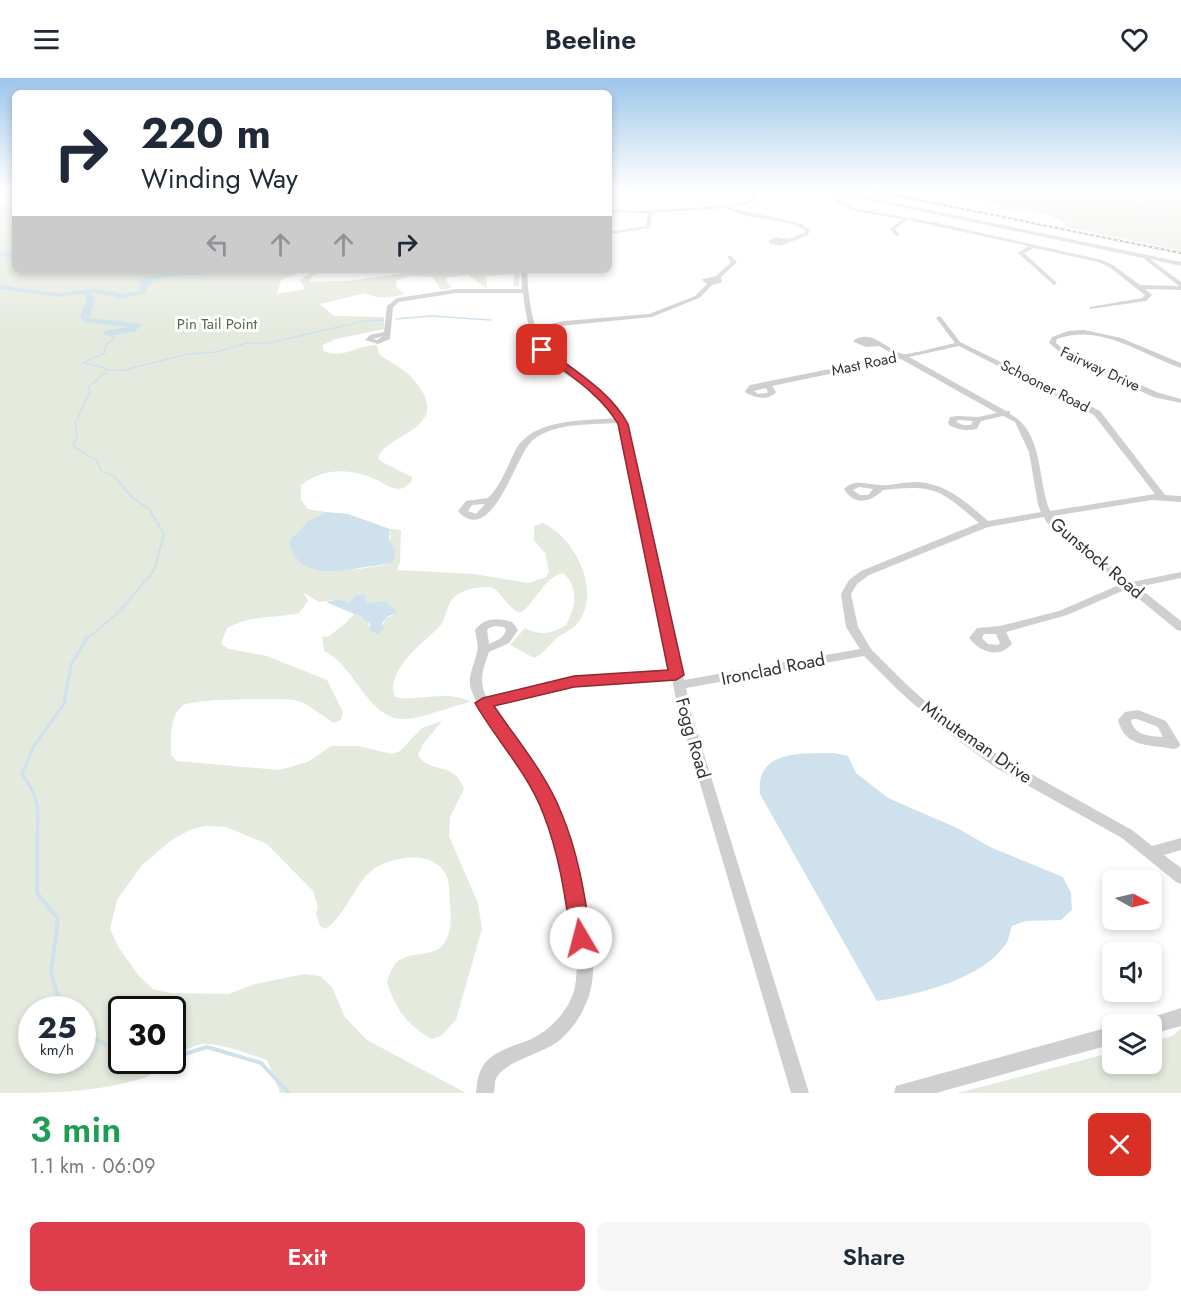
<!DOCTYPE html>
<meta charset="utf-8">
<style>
:root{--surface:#fff;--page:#f6f6f7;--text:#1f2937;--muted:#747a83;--accent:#de3e4c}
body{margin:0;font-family:Jost,sans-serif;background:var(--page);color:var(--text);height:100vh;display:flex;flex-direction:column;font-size:22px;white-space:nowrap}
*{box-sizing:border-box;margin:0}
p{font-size:20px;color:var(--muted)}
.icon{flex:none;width:33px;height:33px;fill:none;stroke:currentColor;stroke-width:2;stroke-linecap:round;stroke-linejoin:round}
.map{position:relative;height:1015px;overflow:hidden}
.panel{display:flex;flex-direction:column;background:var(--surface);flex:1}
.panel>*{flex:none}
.guide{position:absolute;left:12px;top:12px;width:600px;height:183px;border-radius:9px;box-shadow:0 3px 9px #0003;background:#fff;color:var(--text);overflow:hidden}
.needle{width:39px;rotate:98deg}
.tools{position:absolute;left:1102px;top:792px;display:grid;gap:12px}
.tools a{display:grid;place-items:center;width:60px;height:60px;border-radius:9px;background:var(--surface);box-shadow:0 3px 9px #0003;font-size:30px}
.speed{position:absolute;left:18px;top:918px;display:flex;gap:12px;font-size:30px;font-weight:700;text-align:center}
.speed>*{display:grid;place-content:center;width:78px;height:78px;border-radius:50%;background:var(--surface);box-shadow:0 3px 9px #0003;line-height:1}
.speed small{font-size:15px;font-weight:400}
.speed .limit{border:3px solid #111;border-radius:9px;background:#fff;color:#111}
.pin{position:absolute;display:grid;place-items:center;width:51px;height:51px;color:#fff;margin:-26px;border-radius:12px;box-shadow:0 3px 9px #0006}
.me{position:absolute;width:66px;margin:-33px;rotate:352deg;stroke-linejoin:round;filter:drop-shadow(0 0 4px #0008)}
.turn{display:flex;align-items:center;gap:21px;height:126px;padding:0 30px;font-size:27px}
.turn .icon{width:78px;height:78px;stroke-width:2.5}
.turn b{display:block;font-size:42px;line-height:51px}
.lanes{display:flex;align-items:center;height:57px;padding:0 30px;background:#0003;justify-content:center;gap:30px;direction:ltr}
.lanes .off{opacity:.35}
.round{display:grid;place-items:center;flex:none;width:63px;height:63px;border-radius:9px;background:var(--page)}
.head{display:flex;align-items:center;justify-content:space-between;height:102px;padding:0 30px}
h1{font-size:36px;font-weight:600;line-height:45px;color:#1e9e55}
.action{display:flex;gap:12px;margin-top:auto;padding:12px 30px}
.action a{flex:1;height:69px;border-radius:9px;background:var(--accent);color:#fff;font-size:24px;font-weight:600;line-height:69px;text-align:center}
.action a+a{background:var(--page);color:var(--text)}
header{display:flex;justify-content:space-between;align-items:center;height:78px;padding:0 30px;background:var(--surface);font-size:27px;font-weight:600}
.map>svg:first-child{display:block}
</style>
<header><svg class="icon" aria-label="menu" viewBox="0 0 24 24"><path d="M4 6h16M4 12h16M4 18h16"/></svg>Beeline<svg class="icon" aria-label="heart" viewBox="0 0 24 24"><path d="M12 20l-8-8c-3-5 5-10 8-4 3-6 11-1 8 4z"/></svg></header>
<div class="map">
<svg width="1181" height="1015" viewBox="0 0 1181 1015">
<rect width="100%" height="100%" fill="#fff"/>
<g fill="#e5eade" fill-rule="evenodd">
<path d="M937 111H1181V173L1066 149V145L1044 136 1001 131 998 130 1002 128 999 126Z"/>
<path d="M0 125 15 127V192H305L281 202 277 216 305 211 300 202 315 192H326L313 197 309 204 349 203 427 192H520L519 209 514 208V196H512L486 198 487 211 468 197 445 200 451 210 441 212 433 199 410 198 396 203 397 210 405 216C391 219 378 222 365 215L320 226 334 238 384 239V251L336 261 323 267V272C340 283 359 266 377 267L379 276C390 285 404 290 413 301 458 352 383 355 378 381L382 384 412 399 411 404C408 407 403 411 399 411 392 411 383 405 377 402 351 390 325 389 301 407V422L308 431 326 434 317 438 296 480C320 502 353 491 384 487L391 467 390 451 401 452 400 484 397 492 475 496 528 505 546 499 549 493 545 475 534 462V448L543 445C575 460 603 514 577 546 572 552 564 555 558 559 550 565 543 577 534 580L510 567 525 550C539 558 553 556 566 547 575 530 580 510 563 495 543 498 528 538 518 534 510 531 501 516 494 510 482 507 464 511 454 519 446 527 447 540 440 548 424 565 385 591 395 619 420 624 448 611 471 624 451 628 422 641 403 641 368 641 354 586 324 573L322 558 328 559 347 544 354 536 367 543 370 549H382L386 540 394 537 385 523 365 525 363 516 356 517 349 525 340 521 319 524 304 515 308 523 299 535C272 541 256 536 227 550L221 566 229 571 267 578 327 602 343 634 341 642 334 645 304 625 295 622C278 621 192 620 182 628 169 639 171 662 171 677L177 683 279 692 308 684 331 668H358L392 676 400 673 422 650 442 643 423 666 418 677C430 697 454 682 464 711L450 739 449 758 478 825 482 851 456 942 441 958 431 961C407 946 395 931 387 904 389 898 392 888 397 884 412 871 436 882 446 862 452 851 451 838 450 826 449 818 450 806 447 799 438 777 411 777 391 783 355 792 353 831 326 851L320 848 316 836 318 829 313 813 267 766 226 749 205 748 190 752 170 763 142 787 117 822 110 851 119 870 139 898 153 911 171 915 229 916 255 906 304 896 320 898 332 909 345 939 367 962 466 1015H280L267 982C247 976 225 966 205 966 181 967 163 994 141 1001 91 1015 51 1015 0 1015ZM32 932H82V982H32ZM122 932H172V982H122Z"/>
<path d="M1181 950V1015H958L1113 974V986H1152V963L1173 958Z"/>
</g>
<g fill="#cee1ec">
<path d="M326 434 348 436 390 451 389 460 395 472 393 484C380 488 368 488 355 491 329 495 297 498 289 464L308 443Z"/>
<path d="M365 516V525L385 523 396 532 395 536 388 538 382 545 384 550 379 556 370 553V546L359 538 326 524 340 521 349 525 356 517Z"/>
<path d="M835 675 848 678 856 695 888 720 957 750 990 769 1063 799 1071 815 1072 832 1061 842 1026 843 1012 848C1010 854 1009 861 1006 866 983 901 916 917 877 923L760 716C755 671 802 676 835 675Z"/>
</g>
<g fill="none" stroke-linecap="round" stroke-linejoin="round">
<g stroke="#cee1ec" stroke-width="1.5">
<path d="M1075 117 1118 122"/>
<path d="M1119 123 1164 135"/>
<path d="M1116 130 1115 124 1120 120 1117 118"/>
<path d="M396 241 431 238 491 242"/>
<path d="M107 255 114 260 104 269 105 275 83 285 106 290V294L88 309 90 313 75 346 77 358 73 368 97 383 101 393 114 398 119 404"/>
<path d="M107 292H124L188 276 216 274 247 265H269L364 243 382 242"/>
</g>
<path stroke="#cee1ec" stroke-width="2" d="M87 561 121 532 154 492 164 456 149 431 133 420 118 403"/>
<path stroke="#cee1ec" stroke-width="3" d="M37 760C39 731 40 720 22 696L34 668 64 626 71 587 87 559"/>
<g stroke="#cee1ec" stroke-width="4">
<path d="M37 759V815L58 841 51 895 62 932"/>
<path d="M82 954 122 975"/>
<path d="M172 980 207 969 261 985 289 1015"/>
<path d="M153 982H165"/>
</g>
<g fill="#cee1ec" fill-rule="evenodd">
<path d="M1051 111H1067L1053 113Z"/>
<path d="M1106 111H1110L1109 115 1117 116 1137 113 1135 111 1148 113 1117 120 1104 117Z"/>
<path d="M1162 111 1181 114V118L1163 112Z"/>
<path d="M8 172 11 174 9 177 15 178V182L0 178V174Z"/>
<path d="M178 192H211L198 197 179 196 151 203V207L147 208V215L119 221 114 218 91 215 95 222 89 240 138 245 142 247 135 253 107 258 103 255 104 253 130 249 83 244 80 238 87 222 84 216 57 219 0 211V207L57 215 91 211 116 214 121 216 139 213 141 203 146 199Z"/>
</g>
<g fill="#cfcfcf" fill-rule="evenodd">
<path d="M671 111H688L680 114Z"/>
<path d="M753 111H757L755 124 731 130 802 146 810 152 808 157 781 168 769 165V163L776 159 788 161 804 155 805 152 790 145 747 138 725 130 652 135 650 150 609 156V154L646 148 648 135 609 134V132L644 133 738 127 751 122Z"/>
<path d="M817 111 848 115 1181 184V188L1150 181 1181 204V212L1145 211 1152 217 1146 223 1090 231V229L1142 220 1145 217 1109 189 1098 184 1034 170 1024 175 1056 204 1057 205 1054 207 1018 175 1029 168 907 142 895 151 900 157 896 158 890 151 902 141 853 133 835 123 843 117ZM848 118 1143 180 1179 208 1140 207 1113 187 1102 182 933 144 856 131 840 123Z"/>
<path d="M0 114 14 115 0 119 2 116H0Z"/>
<path d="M727 178H731L737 184 721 199 722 204 712 207 699 220 652 239 549 249 546 247 564 243 649 236 695 218 707 206 702 202 703 201 716 198 731 184Z"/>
<path d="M521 192H527C528 216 532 257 549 276 574 304 608 308 627 346L684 602 860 571 846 549 841 516 849 502 861 493 979 445C941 412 935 406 883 412 870 425 854 428 844 411 855 401 864 406 878 407 891 408 903 404 916 404 946 405 966 424 988 443L1041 434 1038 427 1029 374 1015 344 1003 338 981 343 977 351C966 353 959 352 949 347L948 345 950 339 958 338 978 339 997 335 901 281 772 308 776 314C768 323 756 320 746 315L745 313 750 307 896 278 879 268 866 269 854 264V262C873 251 886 272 903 276 910 277 945 267 955 265L936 240 939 238 941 239 960 264 1100 333 1165 417 1181 418V424L1152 422 1053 438 1054 442 1132 504 1181 494V500L1138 509 1181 543V553L1177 552 1127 511 1067 537 1006 554 1012 566C999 581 980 574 969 560L977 550 1000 548 1059 533 1121 506 1047 445 1044 439 988 449 869 497 857 506 851 516 858 549 871 571 906 606 944 640 1006 682 1132 752 1152 768 1181 760V772L1164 777 1181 790V806L1176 804 1122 760 996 690 936 646 898 612 864 578 686 610 690 631 809 1015H791L678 631 672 601 574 607 492 627C511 658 535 687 552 719 574 759 601 866 591 910 587 929 575 949 561 961 545 976 504 982 496 1001 494 1005 495 1011 494 1015H476C477 1004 478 994 485 985 496 972 514 968 529 962 550 953 571 931 575 908 584 857 559 754 532 709 513 678 485 647 472 614 466 599 474 589 477 574 479 568 476 559 475 552 485 539 498 540 512 544L518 552 509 565 489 574C483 591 478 603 487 620L574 599 670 593 618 345C591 347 555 344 533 362 516 375 492 471 458 433L466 423 488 420C502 406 507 388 516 371 534 340 584 343 616 340 608 325 593 315 579 305 537 278 529 265 523 215H456L399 224 393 229 390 261 378 266 365 262 370 257 384 254 387 228 397 220 456 211H522ZM383 258 377 262 373 261ZM959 268 1094 337 1155 416 1050 433C1037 402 1044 354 1010 336V333H1006L909 279ZM766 310 768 314 767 315 758 316 754 313ZM958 342 973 343 971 347H963L956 344ZM859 409 873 411 868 417H860L853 412ZM485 426 476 436 468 433 472 427ZM495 548 504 549 506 552C504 560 496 563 489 566L487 552 489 550ZM984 556H996L1000 565 998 567 988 566 982 560Z"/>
<path d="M1084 252 1121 260 1181 285V290C1140 276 1101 245 1057 261L1056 265 1066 274 1159 315 1181 321V325L1153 319 1062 276 1049 265 1052 259 1068 253Z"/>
<path d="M1138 632 1166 643 1180 666 1179 669 1174 671C1151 666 1125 671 1118 642L1125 634ZM1133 641H1137L1158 649 1163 659C1150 658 1135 658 1131 643Z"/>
<path d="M1181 930V948L1152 956V946H1143L1146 941Z"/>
<path d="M1113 948V966L936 1015H894L896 1008 903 1006Z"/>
</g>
<g stroke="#878787" stroke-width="2">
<path id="rail" d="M864 111 1181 175"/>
</g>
<use href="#rail" stroke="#fff" stroke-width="1.5" stroke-dasharray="3" stroke-linecap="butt"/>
</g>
<linearGradient id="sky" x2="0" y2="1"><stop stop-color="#9dc6ea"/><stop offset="0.44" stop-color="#fff"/><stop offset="1" stop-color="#fff" stop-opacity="0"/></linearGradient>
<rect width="1181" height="253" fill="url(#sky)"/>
<path fill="#de3e4c" stroke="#902831" stroke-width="1.5" d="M539 270H545C575 293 610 313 628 346L684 597 676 602 574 609 494 628C517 662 546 696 561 734 578 774 585 817 591 860L588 867 581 870 574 867 571 860C565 817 559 775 543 735 528 695 496 662 475 625L483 620 574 598 668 592 618 346C601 316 566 295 539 274Z"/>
<g text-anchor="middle" stroke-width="6" stroke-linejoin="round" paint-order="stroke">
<g font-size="15" fill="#556c40" stroke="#fff">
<text x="217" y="251">Pin Tail Point</text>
</g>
<g font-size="15" fill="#323232" stroke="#fff">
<text transform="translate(864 286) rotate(-12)" y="5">Mast Road</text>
<text transform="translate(1100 291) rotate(25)" y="5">Fairway Drive</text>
<text transform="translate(1045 308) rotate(27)" y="5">Schooner Road</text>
</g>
<g font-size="18" fill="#323232" stroke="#fff">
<text transform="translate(1097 480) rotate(40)" y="6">Gunstock Road</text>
<text transform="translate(773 591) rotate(-11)" y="6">Ironclad Road</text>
<text transform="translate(693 660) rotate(74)" y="6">Fogg Road</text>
<text transform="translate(977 664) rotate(35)" y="6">Minuteman Drive</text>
</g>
</g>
</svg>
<div class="tools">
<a><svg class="needle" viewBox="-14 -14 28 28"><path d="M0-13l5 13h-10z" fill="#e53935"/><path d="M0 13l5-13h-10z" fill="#747a83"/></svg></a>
<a><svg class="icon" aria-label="sound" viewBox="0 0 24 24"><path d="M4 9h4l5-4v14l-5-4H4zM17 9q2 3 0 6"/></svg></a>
<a><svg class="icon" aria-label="layers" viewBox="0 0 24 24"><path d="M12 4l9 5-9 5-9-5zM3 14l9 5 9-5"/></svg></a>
</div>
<div class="speed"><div>25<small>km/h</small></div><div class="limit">30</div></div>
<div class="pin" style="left:542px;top:272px;background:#d93025"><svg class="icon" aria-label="arrive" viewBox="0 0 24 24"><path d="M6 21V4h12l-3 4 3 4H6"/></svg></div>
<svg class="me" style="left:581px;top:860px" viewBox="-20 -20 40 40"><circle r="19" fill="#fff"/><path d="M0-13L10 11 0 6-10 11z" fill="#de3e4c"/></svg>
<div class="guide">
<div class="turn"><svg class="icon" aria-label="right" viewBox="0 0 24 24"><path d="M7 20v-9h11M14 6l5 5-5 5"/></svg><div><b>220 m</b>Winding Way</div></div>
<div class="lanes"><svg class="icon off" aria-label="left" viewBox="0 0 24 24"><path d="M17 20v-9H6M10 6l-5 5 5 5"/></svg><svg class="icon off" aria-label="ahead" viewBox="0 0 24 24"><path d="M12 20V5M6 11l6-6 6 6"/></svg><svg class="icon off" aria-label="ahead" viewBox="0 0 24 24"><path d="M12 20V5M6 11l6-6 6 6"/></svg><svg class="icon" aria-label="right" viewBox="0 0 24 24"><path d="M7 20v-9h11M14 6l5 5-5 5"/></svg></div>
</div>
</div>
<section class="panel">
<div class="head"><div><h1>3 min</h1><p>1.1 km · 06:09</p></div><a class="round" style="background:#d93025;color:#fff"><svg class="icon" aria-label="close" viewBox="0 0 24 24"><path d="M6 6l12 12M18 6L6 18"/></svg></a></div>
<div class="action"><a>Exit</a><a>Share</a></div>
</section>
